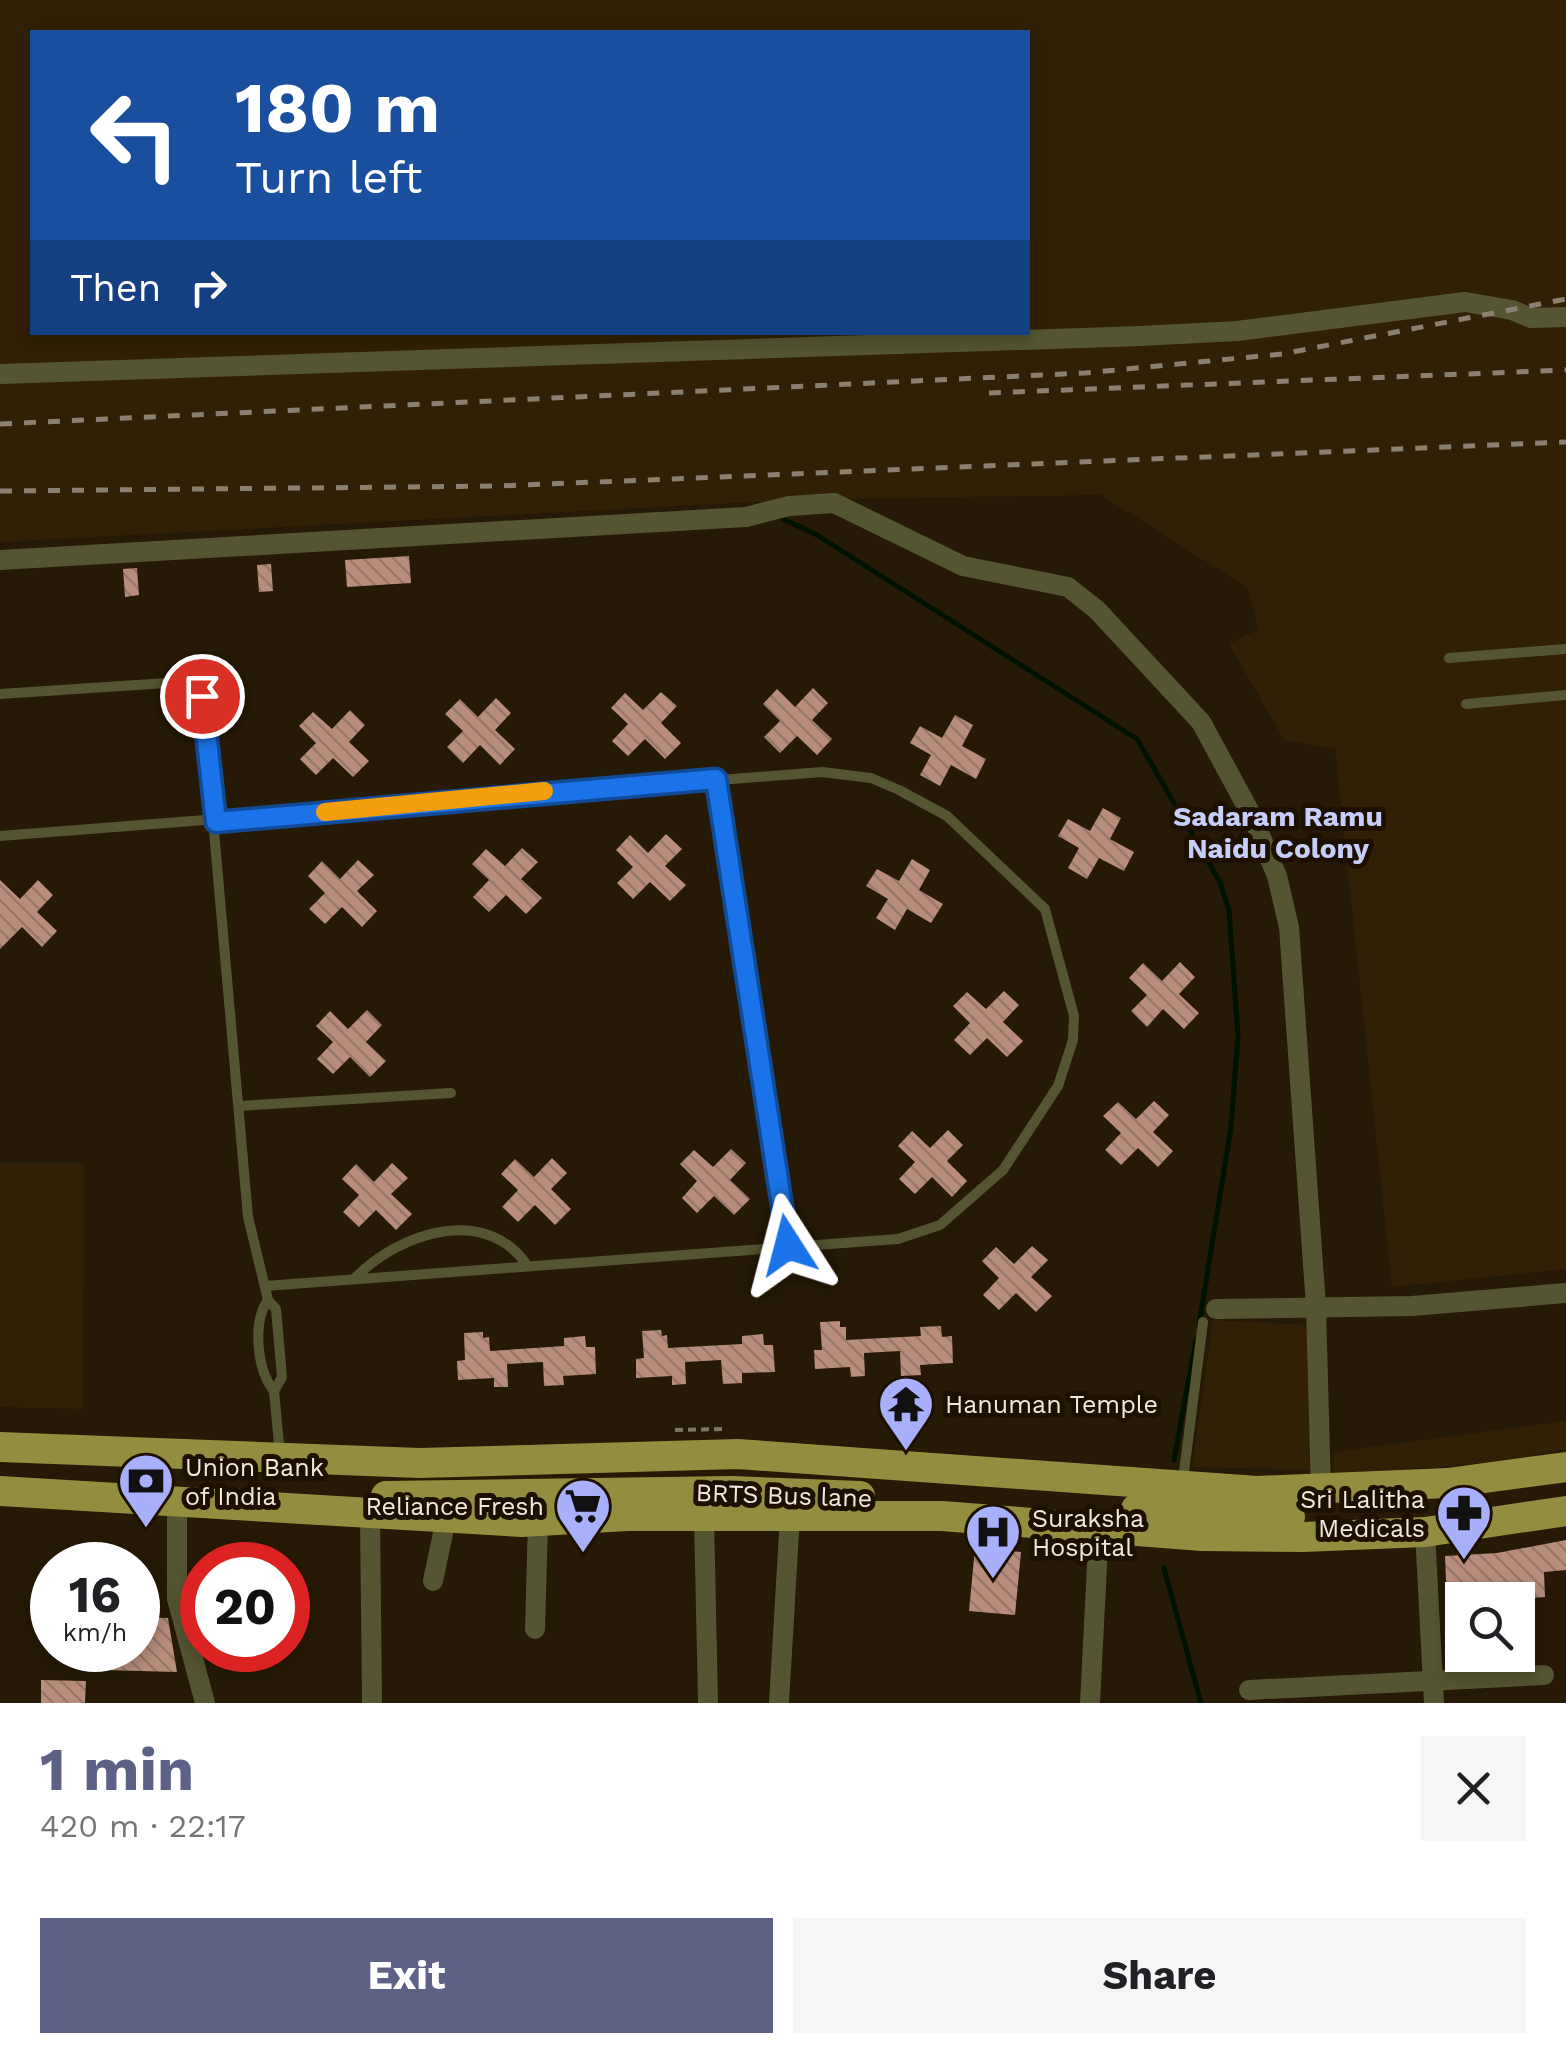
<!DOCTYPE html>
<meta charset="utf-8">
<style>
:root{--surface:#fff;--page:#f6f6f6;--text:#202124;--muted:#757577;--accent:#5d6185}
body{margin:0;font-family:"Work Sans",sans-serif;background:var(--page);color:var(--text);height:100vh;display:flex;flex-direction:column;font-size:38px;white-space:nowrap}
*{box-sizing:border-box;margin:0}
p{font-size:32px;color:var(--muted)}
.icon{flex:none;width:55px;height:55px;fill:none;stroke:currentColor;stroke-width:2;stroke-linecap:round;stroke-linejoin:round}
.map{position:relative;height:1703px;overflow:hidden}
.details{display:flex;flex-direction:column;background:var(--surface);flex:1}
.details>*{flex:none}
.hud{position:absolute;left:30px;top:30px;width:1000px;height:305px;border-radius:0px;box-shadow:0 5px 15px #0003;background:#1a4fa0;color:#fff;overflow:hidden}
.fabs{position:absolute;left:1445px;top:1582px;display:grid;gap:20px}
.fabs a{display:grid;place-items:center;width:90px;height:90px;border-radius:0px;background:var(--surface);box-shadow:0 5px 15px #0003;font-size:50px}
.speed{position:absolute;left:30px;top:1542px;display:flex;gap:20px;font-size:50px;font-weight:700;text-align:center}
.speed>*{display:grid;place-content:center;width:130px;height:130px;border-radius:50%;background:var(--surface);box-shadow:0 5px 15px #0003;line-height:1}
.speed small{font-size:25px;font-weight:400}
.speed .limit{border:15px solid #d22;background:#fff;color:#111}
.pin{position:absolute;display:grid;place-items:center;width:85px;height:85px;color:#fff;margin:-42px;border:5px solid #fff;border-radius:50%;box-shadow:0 2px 10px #0007}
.me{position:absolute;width:110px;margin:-55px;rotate:351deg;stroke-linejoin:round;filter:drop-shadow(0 0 8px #0008)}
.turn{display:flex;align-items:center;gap:35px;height:210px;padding:0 40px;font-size:45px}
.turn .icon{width:130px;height:130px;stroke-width:2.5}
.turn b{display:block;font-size:70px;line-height:85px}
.then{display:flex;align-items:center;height:95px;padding:0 40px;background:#0003;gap:20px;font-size:38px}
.round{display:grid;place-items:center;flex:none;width:105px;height:105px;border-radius:0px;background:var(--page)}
.headline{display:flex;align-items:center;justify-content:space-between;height:170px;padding:0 40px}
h1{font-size:60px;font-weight:700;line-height:75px;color:var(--accent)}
.button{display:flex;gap:20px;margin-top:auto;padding:20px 40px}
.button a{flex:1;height:115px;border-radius:0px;background:var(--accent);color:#fff;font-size:40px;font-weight:700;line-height:115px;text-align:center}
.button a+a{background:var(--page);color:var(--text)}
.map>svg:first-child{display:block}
</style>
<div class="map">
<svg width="1566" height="1703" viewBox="0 0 1566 1703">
<defs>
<pattern id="building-back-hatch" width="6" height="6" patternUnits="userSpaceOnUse" patternTransform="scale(2.5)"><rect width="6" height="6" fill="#b88d7b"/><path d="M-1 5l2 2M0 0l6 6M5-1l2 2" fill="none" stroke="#97786a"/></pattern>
</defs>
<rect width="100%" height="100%" fill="#261905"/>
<g fill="#312005" fill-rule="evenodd">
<path d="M0 0H1566V1269L1392 1287 1335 749 1284 740 1229 644 1259 629 1246 587 1101 495 811 499 0 542ZM32 32H1028V332H32Z"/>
<path d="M0 1163H84L83 1409 0 1407Z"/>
<path d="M1213 1320 1311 1325 1314 1470 1192 1467Z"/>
<path d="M1566 1421V1449L1498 1462 1334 1475 1333 1452Z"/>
</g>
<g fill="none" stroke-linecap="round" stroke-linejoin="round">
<g stroke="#011100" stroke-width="5">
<path d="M783 519 817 535 1137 739 1220 882 1229 910 1238 1036 1231 1127 1199 1325"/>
<path d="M1174 1460 1196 1340"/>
<path d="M1164 1568 1201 1703"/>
</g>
</g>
<g fill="url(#building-back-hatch)">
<path d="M409 556 411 583 347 587 345 560Z"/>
<path d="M271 564 273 591 259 592 257 565Z"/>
<path d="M137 568 139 595 125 597 123 569Z"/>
<path d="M813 688 828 703 812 720 832 739 817 755 797 736 780 753 764 737 780 721 763 704 777 689 795 707Z"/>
<path d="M661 692 677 706 661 723 681 743 665 759 645 739 628 756 612 741 628 724 611 708 625 693 643 710Z"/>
<path d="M496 698 511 713 495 730 515 749 500 765 480 745 463 763 447 747 463 731 445 714 460 699 478 717Z"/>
<path d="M350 710 365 725 349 742 369 761 353 777 333 758 316 775 300 759 316 743 299 726 313 712 332 729Z"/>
<path d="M955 715 973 725 962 746 986 759 976 779 951 765 940 786 920 775 931 755 910 743 920 726 942 738Z"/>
<path d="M1103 808 1121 818 1110 839 1134 852 1124 871 1099 858 1087 879 1068 868 1079 848 1058 836 1068 819 1090 831Z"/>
<path d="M666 834 682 849 665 866 686 885 670 901 650 882 633 899 617 883 633 867 616 850 630 835 648 853Z"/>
<path d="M522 848 538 862 521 879 542 898 526 914 506 895 489 912 473 897 489 880 472 864 486 849 505 866Z"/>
<path d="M912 859 930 870 919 890 943 904 931 923 907 909 895 930 876 918 888 899 866 886 877 869 899 881Z"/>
<path d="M358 860 374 875 357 891 377 911 362 927 342 907 325 924 309 909 325 893 308 876 322 861 340 879Z"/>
<path d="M0 880 20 899 38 880 53 895 37 912 57 931 42 947 22 927 0 949Z"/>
<path d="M1180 962 1195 977 1179 994 1199 1013 1184 1029 1163 1009 1147 1027 1131 1011 1147 995 1129 978 1143 963 1162 981Z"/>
<path d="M1004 991 1019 1005 1003 1022 1023 1041 1007 1057 987 1038 970 1055 954 1040 970 1023 953 1006 967 992 986 1009Z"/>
<path d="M367 1010 382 1025 366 1042 386 1061 370 1077 350 1057 333 1074 317 1059 333 1042 316 1026 330 1011 348 1029Z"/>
<path d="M1154 1101 1169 1115 1153 1132 1173 1151 1158 1167 1138 1148 1121 1165 1105 1150 1121 1133 1103 1116 1118 1102 1136 1119Z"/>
<path d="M948 1130 963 1145 947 1161 967 1181 952 1197 932 1177 915 1194 899 1179 915 1162 898 1146 912 1131 930 1148Z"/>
<path d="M731 1149 746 1163 730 1180 750 1199 734 1215 714 1196 697 1213 682 1198 697 1181 680 1164 694 1150 713 1167Z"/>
<path d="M552 1158 567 1173 551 1189 571 1209 555 1225 535 1205 518 1222 502 1207 518 1190 501 1174 515 1159 534 1177Z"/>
<path d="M392 1163 408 1178 391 1194 412 1214 396 1230 376 1210 359 1227 343 1212 359 1195 342 1179 356 1164 374 1182Z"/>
<path d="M1032 1246 1048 1260 1031 1277 1052 1296 1036 1312 1016 1293 999 1310 983 1295 999 1278 982 1261 996 1247 1014 1264Z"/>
<path d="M840 1321V1327H846V1340L921 1336 920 1327 941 1326 942 1337 952 1336 953 1363 920 1365 921 1375 901 1376 900 1351 864 1353 865 1376 851 1377 850 1367 815 1369 814 1350H822L820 1322Z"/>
<path d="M661 1330 662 1336 667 1335 668 1348 742 1344V1336L763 1334 764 1345H773L775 1372 742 1373V1383L723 1384 721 1360 685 1362 686 1384 672 1385V1376L636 1378V1359L644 1358 642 1331Z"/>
<path d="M483 1332V1338L489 1337 490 1351 564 1346V1338L585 1336 586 1347H595L596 1374 563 1376 564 1385 544 1386 543 1362 507 1364 508 1387H494V1378L458 1380 457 1361 465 1360 464 1333Z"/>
<path d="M1566 1540V1570L1544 1572 1545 1597 1447 1604 1445 1556 1497 1553Z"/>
<path d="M975 1548 1021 1552 1015 1615 969 1611Z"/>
<path d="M138 1617 168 1618 177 1672 102 1670V1650H138Z"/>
<path d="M41 1680 86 1681 85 1703H41Z"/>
</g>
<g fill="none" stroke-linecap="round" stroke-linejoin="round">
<path stroke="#807564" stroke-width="4" stroke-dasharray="8 5" stroke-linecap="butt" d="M675 1430 725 1429"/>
<g stroke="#565531" stroke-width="10">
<path d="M1449 658 1566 649"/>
<path d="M0 694 182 682 198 688 202 695 248 1217 268 1300 276 1309 282 1377 274 1391 280 1454"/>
<path d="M1466 704 1566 695"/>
<path d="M717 779 787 1245"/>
<path d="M0 836 822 772 871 778 899 790 947 816 1045 909 1074 1016 1073 1040 1058 1086 1003 1170 940 1225 898 1239 265 1286"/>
<path d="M239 1106 451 1093"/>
<path d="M355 1278C399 1233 485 1204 527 1265"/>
<path d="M268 1300C252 1322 257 1370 274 1391"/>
<path d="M1183 1480 1203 1322"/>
</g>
<g stroke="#565531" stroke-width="20">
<path d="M0 374 1140 336 1237 331 1465 302 1512 310 1531 318 1566 317"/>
<path d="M0 560 746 517 789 506 834 503 963 566 1068 587 1097 610 1201 722 1253 818 1277 876 1289 927 1316 1306 1321 1492"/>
<path d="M1216 1309 1412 1306 1566 1293"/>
<path d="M177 1503V1599L205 1703"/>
<path d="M370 1514 372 1703"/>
<path d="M704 1516 708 1703"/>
<path d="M1425 1532 1434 1703"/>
<path d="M433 1581 446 1519"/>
<path d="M535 1629 538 1522"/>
<path d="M1249 1690 1544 1675"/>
<path d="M779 1703 790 1516"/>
<path d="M1090 1703 1099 1526"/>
</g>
<g stroke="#928d3f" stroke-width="30">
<path d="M0 1447 420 1463 738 1454 1257 1491 1448 1483 1566 1467"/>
<path d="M0 1491 521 1522 627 1516H942L1202 1536 1303 1537 1425 1532 1566 1511"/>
<path d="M386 1496 732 1491 860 1496"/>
<path d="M1136 1509 1290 1517"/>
</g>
<g stroke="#8b8070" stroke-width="5" stroke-dasharray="12 12" stroke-linecap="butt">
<path d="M989 393 1566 370"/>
<path d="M0 424 1085 373 1282 354 1566 299"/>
<path d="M0 491 500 486 1566 442"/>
</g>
</g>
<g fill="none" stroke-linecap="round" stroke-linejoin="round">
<g stroke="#114b97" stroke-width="25">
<path id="route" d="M202 696 216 822 716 779 788 1245"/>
</g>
<use href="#route" stroke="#1a73e8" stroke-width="18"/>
<path stroke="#f59e0b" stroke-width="18" d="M325 812 544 791"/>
</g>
<defs>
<g id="temple-pin" transform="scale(2.875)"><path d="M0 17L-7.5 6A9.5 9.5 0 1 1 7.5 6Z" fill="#a8b0fc" stroke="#1d1000"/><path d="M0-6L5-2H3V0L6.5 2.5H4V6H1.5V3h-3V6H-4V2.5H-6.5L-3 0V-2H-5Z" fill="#111"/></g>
<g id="bank-pin" transform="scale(2.875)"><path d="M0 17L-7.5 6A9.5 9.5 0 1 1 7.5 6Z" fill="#a8b0fc" stroke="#1d1000"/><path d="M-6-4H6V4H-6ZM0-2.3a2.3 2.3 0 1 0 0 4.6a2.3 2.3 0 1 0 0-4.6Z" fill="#111"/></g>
<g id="supermarket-pin" transform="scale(2.875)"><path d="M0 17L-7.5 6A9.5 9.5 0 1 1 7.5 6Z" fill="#a8b0fc" stroke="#1d1000"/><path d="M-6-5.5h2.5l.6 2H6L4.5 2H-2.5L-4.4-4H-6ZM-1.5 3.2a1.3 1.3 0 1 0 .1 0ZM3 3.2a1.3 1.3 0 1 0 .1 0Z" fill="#111"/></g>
<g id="pharmacy-pin" transform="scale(2.875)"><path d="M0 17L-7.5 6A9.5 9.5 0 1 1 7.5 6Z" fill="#a8b0fc" stroke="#1d1000"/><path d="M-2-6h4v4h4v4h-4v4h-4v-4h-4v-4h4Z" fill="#111"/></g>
<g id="hospital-pin" transform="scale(2.875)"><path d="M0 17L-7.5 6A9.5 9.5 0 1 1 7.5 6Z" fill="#a8b0fc" stroke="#1d1000"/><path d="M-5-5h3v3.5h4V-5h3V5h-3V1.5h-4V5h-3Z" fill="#111"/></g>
</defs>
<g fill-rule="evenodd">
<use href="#temple-pin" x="906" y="1404"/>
<use href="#bank-pin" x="146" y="1481"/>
<use href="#supermarket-pin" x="583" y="1506"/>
<use href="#pharmacy-pin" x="1464" y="1513"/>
<use href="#hospital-pin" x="993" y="1532"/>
</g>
<g text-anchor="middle" stroke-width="10" stroke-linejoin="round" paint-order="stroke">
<g font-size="25" fill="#f2e9dd" stroke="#1d1000" text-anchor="start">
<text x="945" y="1413">Hanuman Temple</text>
<text x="185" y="1476">Union Bank<tspan x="185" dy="29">of India</tspan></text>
<text x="1425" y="1508" text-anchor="end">Sri Lalitha<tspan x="1425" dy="29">Medicals</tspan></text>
<text x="544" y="1515" text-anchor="end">Reliance Fresh</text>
<text x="1032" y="1527">Suraksha<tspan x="1032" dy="29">Hospital</tspan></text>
</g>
<g font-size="25" fill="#f2e9dd" stroke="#1d1000">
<text transform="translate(784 1495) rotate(2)" y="9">BRTS Bus lane</text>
</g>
<g font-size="28" font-weight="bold" fill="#c7cef9" stroke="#1d1000">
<text x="1278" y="826">Sadaram Ramu<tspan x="1278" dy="32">Naidu Colony</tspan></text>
</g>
</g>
</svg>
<div class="fabs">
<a><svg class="icon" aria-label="search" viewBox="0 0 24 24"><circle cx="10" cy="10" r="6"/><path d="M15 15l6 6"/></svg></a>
</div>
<div class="speed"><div>16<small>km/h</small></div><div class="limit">20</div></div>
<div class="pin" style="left:202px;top:696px;background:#d93025"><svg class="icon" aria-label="arrive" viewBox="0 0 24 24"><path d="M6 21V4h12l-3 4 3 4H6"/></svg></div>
<svg class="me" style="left:788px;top:1245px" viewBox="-20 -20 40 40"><path d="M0-17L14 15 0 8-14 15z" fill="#1a73e8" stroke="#fff" stroke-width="4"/></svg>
<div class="hud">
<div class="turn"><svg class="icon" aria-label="left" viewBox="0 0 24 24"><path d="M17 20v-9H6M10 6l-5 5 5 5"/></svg><div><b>180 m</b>Turn left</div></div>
<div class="then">Then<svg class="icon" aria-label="right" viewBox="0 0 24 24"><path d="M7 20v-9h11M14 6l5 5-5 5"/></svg></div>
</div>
</div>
<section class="details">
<div class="headline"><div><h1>1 min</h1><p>420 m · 22:17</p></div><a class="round"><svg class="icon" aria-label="close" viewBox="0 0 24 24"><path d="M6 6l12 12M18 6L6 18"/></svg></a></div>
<div class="button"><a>Exit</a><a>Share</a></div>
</section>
